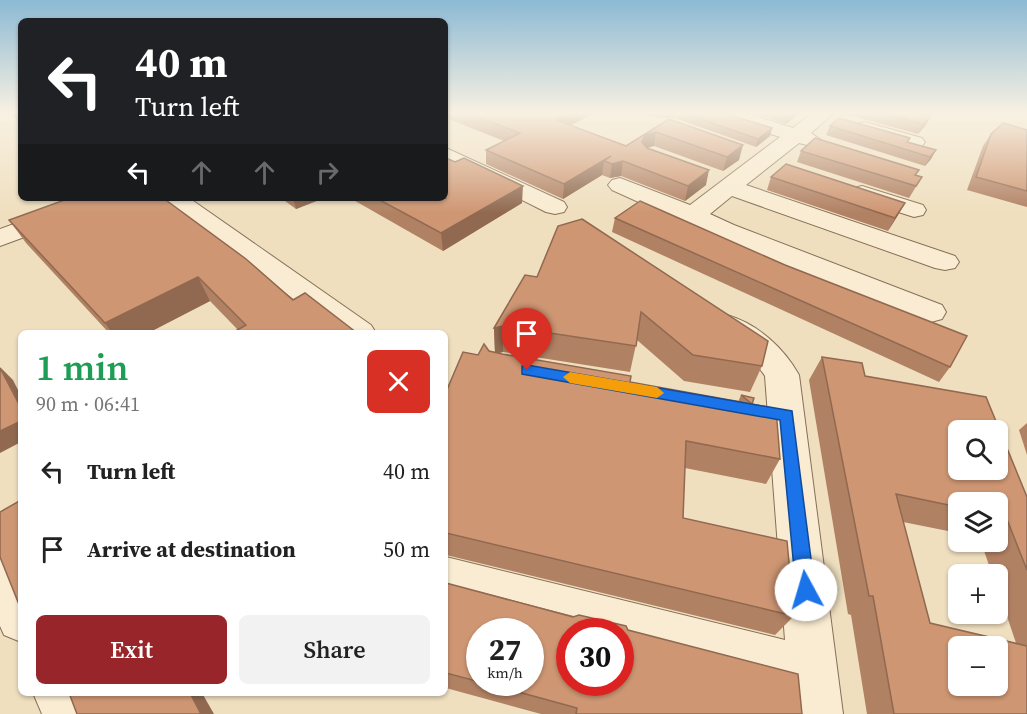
<!DOCTYPE html>
<meta charset="utf-8">
<style>
:root{--surface:#fff;--page:#f2f2f2;--text:#222;--muted:#767676;--accent:#98252a}
body{margin:0;font-family:"Source Serif 4",serif;background:var(--page);color:var(--text);height:100vh;display:flex;flex-direction:column;font-size:22px;white-space:nowrap}
*{box-sizing:border-box;margin:0}
p{font-size:20px;color:var(--muted)}
.icon{flex:none;width:33px;height:33px;fill:none;stroke:currentColor;stroke-width:2;stroke-linecap:round;stroke-linejoin:round}
.map{position:relative;flex:1;overflow:hidden}
.details{position:absolute;left:18px;top:330px;width:430px;height:366px;display:flex;flex-direction:column;background:var(--surface);border-radius:9px;box-shadow:0 2px 4px #0004}
.details>*{flex:none}
.guide{position:absolute;left:18px;top:18px;width:430px;height:183px;border-radius:9px;box-shadow:0 2px 4px #0004;background:#202124;color:#fff;overflow:hidden}
.buttons{position:absolute;left:948px;top:420px;display:grid;gap:12px}
.buttons a{display:grid;place-items:center;width:60px;height:60px;border-radius:9px;background:var(--surface);box-shadow:0 2px 4px #0004;font-size:30px}
.speed{position:absolute;left:466px;top:618px;display:flex;gap:12px;font-size:30px;font-weight:700;text-align:center}
.speed>*{display:grid;place-content:center;width:78px;height:78px;border-radius:50%;background:var(--surface);box-shadow:0 2px 4px #0004;line-height:1}
.speed small{font-size:15px;font-weight:400}
.speed .limit{border:9px solid #d22;background:#fff;color:#111}
.pin{position:absolute;display:grid;place-items:center;width:51px;height:51px;color:#fff;margin:-62px -26px;border-radius:50% 50% 50% 0;rotate:-45deg;box-shadow:0 0 6px #0007}
.pin .icon{rotate:45deg}
.me{position:absolute;width:66px;margin:-33px;rotate:354deg;stroke-linejoin:round;filter:drop-shadow(0 0 4px #0008)}
.turn{display:flex;align-items:center;gap:21px;height:126px;padding:0 18px;font-size:27px}
.turn .icon{width:78px;height:78px;stroke-width:2.5}
.turn b{display:block;font-size:42px;line-height:51px}
.lanes{display:flex;align-items:center;height:57px;padding:0 18px;background:#0003;justify-content:center;gap:30px;direction:ltr}
.lanes .off{opacity:.35}
.round{display:grid;place-items:center;flex:none;width:63px;height:63px;border-radius:9px;background:var(--page)}
.headline{display:flex;align-items:center;justify-content:space-between;height:102px;padding:0 18px}
h1{font-size:36px;font-weight:600;line-height:45px;color:#1e9e55}
.cta{display:flex;gap:12px;margin-top:auto;padding:12px 18px}
.cta a{flex:1;height:69px;border-radius:9px;background:var(--accent);color:#fff;font-size:24px;font-weight:600;line-height:69px;text-align:center}
.cta a+a{background:var(--page);color:var(--text)}
ul{padding:0;list-style:none}
li{display:flex;align-items:center;gap:18px;height:78px;padding:0 18px}
li div{flex:1}
li b{display:block;font-size:22px}
li em{font-style:normal}
.map>svg:first-child{display:block}
</style>
<div class="map">
<svg width="1027" height="714" viewBox="0 0 1027 714">
<rect width="100%" height="100%" fill="#efdfbf"/>
<g fill="none" stroke-linecap="round" stroke-linejoin="round">
<g stroke="#876f57" stroke-width="2">
<g id="minor">
<path d="M716 113H745L793 128 812 113H834L811 133 821 140 818 144 811 146 799 143 746 185 955 256 959 262 955 268 945 270 935 268 732 196 710 214 734 225 942 305 946 312 942 319 931 322 920 319 716 237 612 190 608 185 612 180 620 178 690 205 780 137 719 117Z"/>
<path d="M865 122 922 138 925 142 922 146 915 148 858 132 855 128 858 124Z"/>
<path d="M446 148 564 202 567 207 564 212 555 214 546 212 446 162Z"/>
<path d="M862 186 923 205 926 210 923 215 914 217 854 198 850 193 854 188Z"/>
<path d="M85 198H120L117 203 0 246V229Z"/>
<path d="M161 198H189L371 325 376 333H338Z"/>
<path d="M727 315C758 324 784 348 799 375L843 714H791L789 691 621 647V632H570V634L446 601V557L785 640 765 376C752 354 724 347 711 326L716 318Z"/>
<path d="M0 554 16 560 21 570V642L4 635 0 626Z"/>
<path d="M33 693H87L95 714H42Z"/>
</g>
</g>
<use href="#minor" fill="#f9ecd2" fill-rule="evenodd"/>
</g>
<g fill="#b18163" fill-rule="evenodd">
<path d="M10 113H21V124Z"/>
<path d="M446 113H595L571 125 626 146 669 119 739 160 723 171 654 146 647 148 706 185 685 201 621 176 610 178 602 175 563 199 486 164V150L504 141 446 118Z"/>
<path d="M642 113H724L772 128 770 136 756 147 675 118H659Z"/>
<path d="M752 113H800L786 124Z"/>
<path d="M849 113H938H918L931 116 925 126 918 134 849 115Z"/>
<path d="M830 126 908 142 936 150 931 159 925 166 826 135Z"/>
<path d="M1027 130V207L967 190 983 146 991 134Z"/>
<path d="M801 151 919 170 916 175 922 177 909 198 797 162Z"/>
<path d="M771 177 898 215 888 231 767 190Z"/>
<path d="M281 198H324L296 209Z"/>
<path d="M350 198H446L522 203 443 251Z"/>
<path d="M615 218 950 367 939 382 612 232Z"/>
<path d="M9 220 293 300 238 330 210 301 148 333H109L26 243Z"/>
<path d="M558 226 762 366 750 392 684 381 637 340 630 372 503 352 498 353 630 382 738 402 741 395 752 404 780 459 766 484 685 468 683 518 794 616 775 635 446 555V392L478 355 489 351 495 352 494 328 537 277Z"/>
<path d="M822 357 865 376 1027 497V714H867L851 615 848 614 809 380ZM958 502H998V542H981L992 574H998V590L1016 643 930 623 903 522 958 533Z"/>
<path d="M1027 423V455L1019 430Z"/>
<path d="M446 583 628 630 802 714H541L446 688ZM480 632 531 682H480Z"/>
</g>
<g fill="#906950">
<path d="M570 113H595L555 133 556 120Z"/>
<path d="M793 113H800L786 124 789 116Z"/>
<path d="M931 116 925 126 918 134 923 124Z"/>
<path d="M772 128 770 136 756 147 758 139Z"/>
<path d="M656 132 654 146 643 149 642 142 645 135Z"/>
<path d="M743 145 739 160 723 171 727 157Z"/>
<path d="M936 150 931 159 925 166 930 157Z"/>
<path d="M611 156 604 161 602 175 563 199 564 184Z"/>
<path d="M623 161 621 176 610 178 612 164Z"/>
<path d="M709 170 706 185 685 201 688 186Z"/>
<path d="M523 186 522 203 443 251 441 233Z"/>
<path d="M293 198H324L296 209Z"/>
<path d="M905 203 898 215 888 231 895 218Z"/>
<path d="M198 277 210 301 148 333H112L105 323Z"/>
<path d="M503 326V352L495 354 494 328Z"/>
<path d="M0 367 13 380 21 396V408Z"/>
<path d="M21 421V442L0 453V431Z"/>
<path d="M190 693H202L214 714H201Z"/>
</g>
<g fill="#ce9673" stroke="#906950" stroke-width="1.5" fill-rule="evenodd">
<path d="M467 113H570L556 120 626 146 669 119 743 145 727 157 656 132 645 135 642 142 647 148 709 170 688 186 623 161 612 164 604 161 611 156 564 184 486 150 520 133Z"/>
<path d="M683 113H724L772 128 758 139Z"/>
<path d="M778 113H793L789 116Z"/>
<path d="M882 113H917L931 116 923 124Z"/>
<path d="M839 118 910 138 907 142 936 150 930 157 830 126Z"/>
<path d="M1003 123 1027 130V191L976 177 991 134Z"/>
<path d="M815 138 919 170 915 175 922 177 916 186 801 151Z"/>
<path d="M446 158 455 162 464 158 523 186 441 233 376 198H446Z"/>
<path d="M786 164 905 203 895 218 771 177Z"/>
<path d="M70 198H163L246 259 293 300 305 293 357 333H232L246 325 198 277 105 323 9 220Z"/>
<path d="M640 201 785 265 967 336 950 367 615 218Z"/>
<path d="M582 219 768 341 762 366 693 355 641 312 636 346 503 326 494 328 525 275 537 277 558 226Z"/>
<path d="M484 344 489 351 502 354 631 376 630 382 752 404 741 395 754 398 752 404 776 409 780 459 686 441 683 518 787 541 794 616 446 533V392L463 352 478 355Z"/>
<path d="M822 357 862 363 865 376 986 397 1027 497V570L1006 517 998 515V502H958V507L896 494 930 623 1027 646V714H894L873 596H869ZM958 430H998V470H958ZM958 646H998V686H958Z"/>
<path d="M0 368 21 408V421L0 431Z"/>
<path d="M21 500V607H20L0 557V512Z"/>
<path d="M446 583 573 617 579 615 626 626 628 630 798 674 802 714H576L577 708 482 682H531V632H480V682L446 673ZM570 632H621V682H570Z"/>
<path d="M69 693H190L201 714H77Z"/>
</g>
<linearGradient id="sky" x2="0" y2="1"><stop stop-color="#8cb9d4"/><stop offset="0.53" stop-color="#f8f1e2"/><stop offset="1" stop-color="#f8f1e2" stop-opacity="0"/></linearGradient>
<rect width="1027" height="213" fill="url(#sky)"/>
<path fill="#1a73e8" stroke="#114b97" stroke-width="1.5" d="M527 365 792 411 815 590 812 597 806 600 799 597 796 590 780 420 522 374V366Z"/>
<path fill="#f59e0b" d="M570 372 657 387 664 393 657 398 570 383 563 377Z"/>
</svg>
<div class="buttons">
<a><svg class="icon" aria-label="search" viewBox="0 0 24 24"><circle cx="10" cy="10" r="6"/><path d="M15 15l6 6"/></svg></a>
<a><svg class="icon" aria-label="layers" viewBox="0 0 24 24"><path d="M12 4l9 5-9 5-9-5zM3 14l9 5 9-5"/></svg></a>
<a>+</a>
<a>−</a>
</div>
<div class="speed"><div>27<small>km/h</small></div><div class="limit">30</div></div>
<div class="pin" style="left:527px;top:370px;background:#d93025"><svg class="icon" aria-label="arrive" viewBox="0 0 24 24"><path d="M6 21V4h12l-3 4 3 4H6"/></svg></div>
<svg class="me" style="left:806px;top:590px" viewBox="-20 -20 40 40"><circle r="19" fill="#fff"/><path d="M0-13L10 11 0 6-10 11z" fill="#1a73e8"/></svg>
<div class="guide">
<div class="turn"><svg class="icon" aria-label="left" viewBox="0 0 24 24"><path d="M17 20v-9H6M10 6l-5 5 5 5"/></svg><div><b>40 m</b>Turn left</div></div>
<div class="lanes"><svg class="icon" aria-label="left" viewBox="0 0 24 24"><path d="M17 20v-9H6M10 6l-5 5 5 5"/></svg><svg class="icon off" aria-label="ahead" viewBox="0 0 24 24"><path d="M12 20V5M6 11l6-6 6 6"/></svg><svg class="icon off" aria-label="ahead" viewBox="0 0 24 24"><path d="M12 20V5M6 11l6-6 6 6"/></svg><svg class="icon off" aria-label="right" viewBox="0 0 24 24"><path d="M7 20v-9h11M14 6l5 5-5 5"/></svg></div>
</div>
<section class="details">
<div class="headline"><div><h1>1 min</h1><p>90 m · 06:41</p></div><a class="round" style="background:#d93025;color:#fff"><svg class="icon" aria-label="close" viewBox="0 0 24 24"><path d="M6 6l12 12M18 6L6 18"/></svg></a></div>
<ul>
<li><svg class="icon" aria-label="left" viewBox="0 0 24 24"><path d="M17 20v-9H6M10 6l-5 5 5 5"/></svg><div><b>Turn left</b></div><em>40 m</em></li>
<li><svg class="icon" aria-label="arrive" viewBox="0 0 24 24"><path d="M6 21V4h12l-3 4 3 4H6"/></svg><div><b>Arrive at destination</b></div><em>50 m</em></li>
</ul>
<div class="cta"><a>Exit</a><a>Share</a></div>
</section>
</div>
